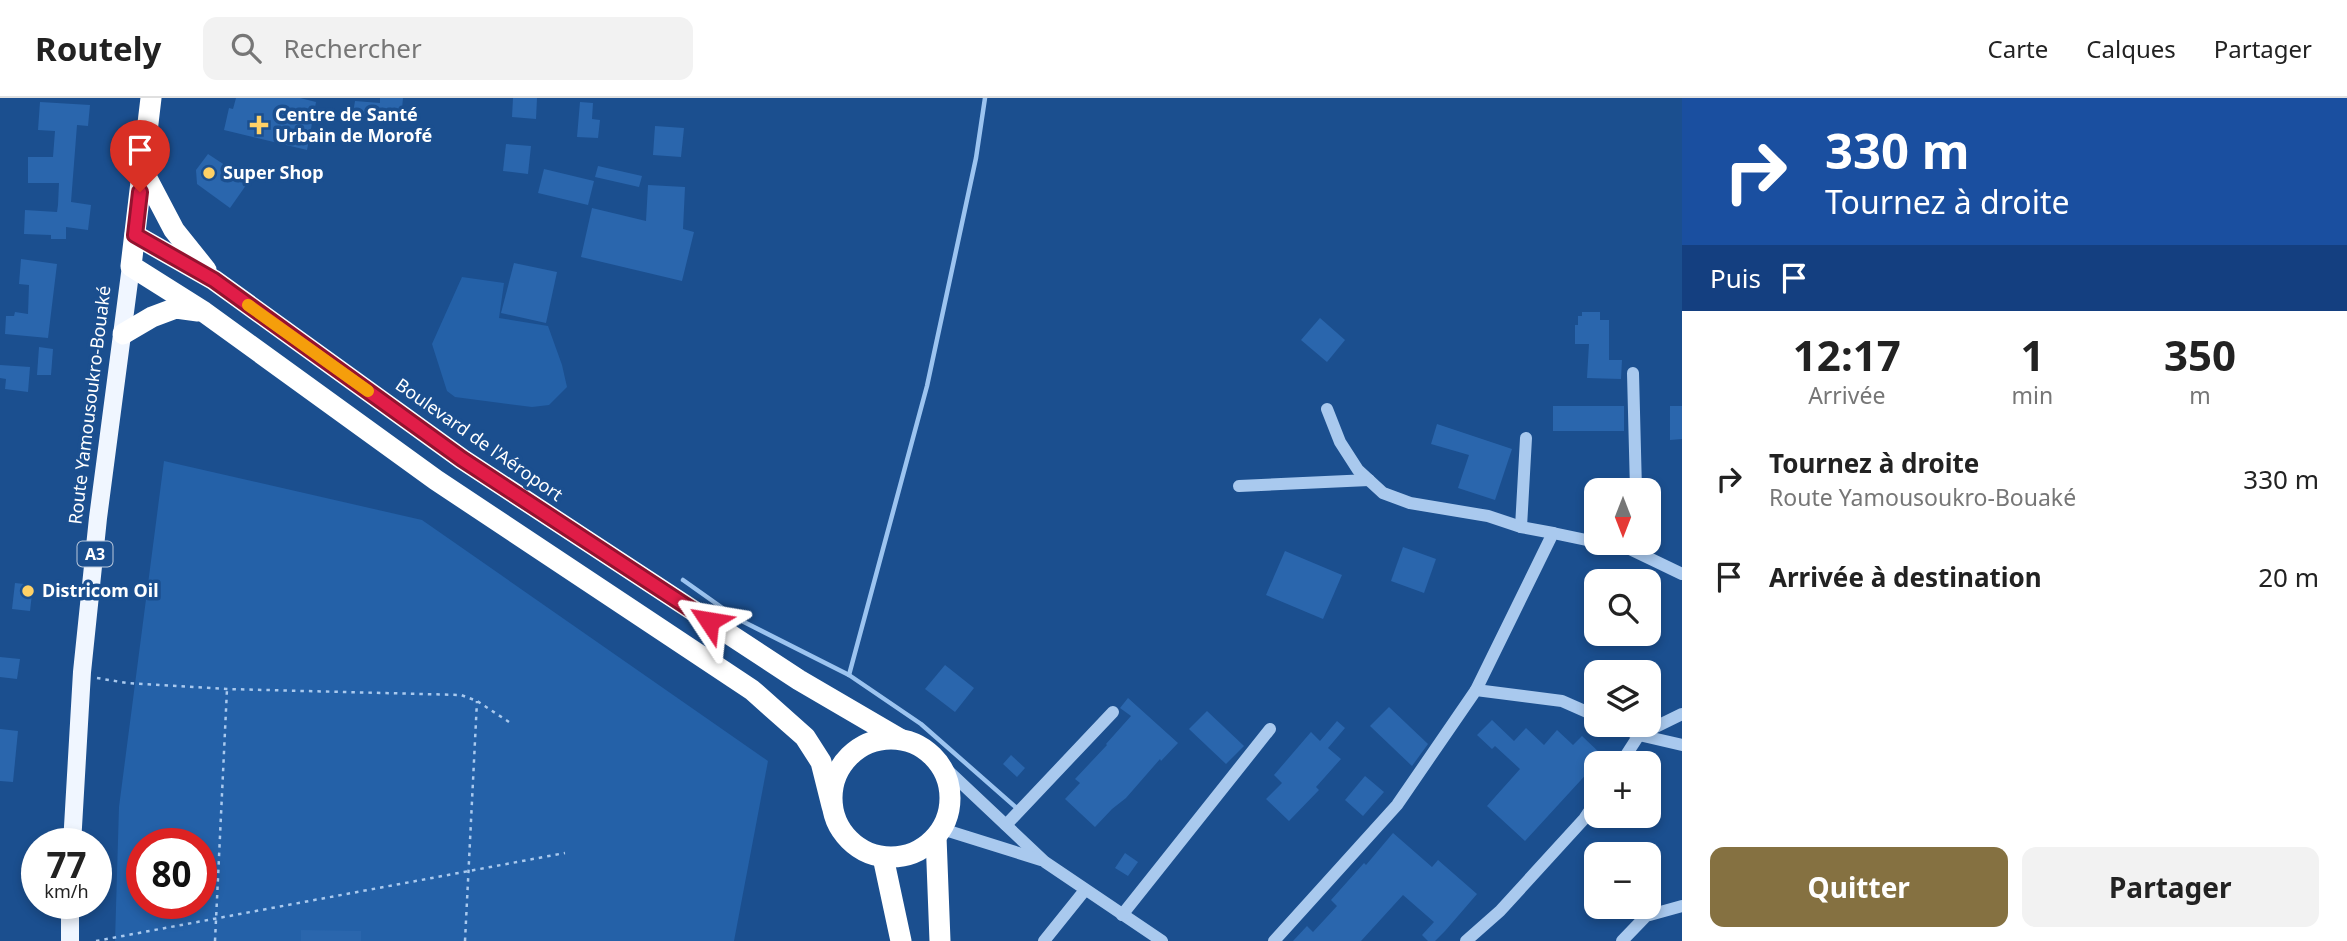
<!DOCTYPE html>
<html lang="fr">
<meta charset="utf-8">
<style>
:root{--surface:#fff;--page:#f2f2f2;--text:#222;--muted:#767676;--line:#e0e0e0;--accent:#857141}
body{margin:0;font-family:"Noto Sans",sans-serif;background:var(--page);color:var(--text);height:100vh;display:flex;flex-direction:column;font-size:26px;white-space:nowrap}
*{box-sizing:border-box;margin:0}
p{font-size:23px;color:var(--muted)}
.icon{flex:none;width:38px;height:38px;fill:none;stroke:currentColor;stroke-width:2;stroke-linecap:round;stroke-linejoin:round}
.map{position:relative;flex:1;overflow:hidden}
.panel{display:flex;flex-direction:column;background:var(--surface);width:665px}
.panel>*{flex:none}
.top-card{background:#1a4fa0;color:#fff;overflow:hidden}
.needle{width:46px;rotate:180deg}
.fabs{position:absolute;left:1584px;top:380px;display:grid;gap:14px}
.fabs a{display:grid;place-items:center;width:77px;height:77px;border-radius:14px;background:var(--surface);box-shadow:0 4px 10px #0003;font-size:35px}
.speed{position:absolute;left:21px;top:730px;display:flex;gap:14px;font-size:35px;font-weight:700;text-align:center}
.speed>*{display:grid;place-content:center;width:91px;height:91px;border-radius:50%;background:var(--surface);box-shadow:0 4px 10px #0003;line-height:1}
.speed small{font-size:18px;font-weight:400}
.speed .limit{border:10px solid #d22;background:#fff;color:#111}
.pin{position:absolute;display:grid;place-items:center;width:60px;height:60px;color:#fff;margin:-72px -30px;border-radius:50% 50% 50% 0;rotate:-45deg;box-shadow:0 0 7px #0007}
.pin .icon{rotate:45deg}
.me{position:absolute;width:77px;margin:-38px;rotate:303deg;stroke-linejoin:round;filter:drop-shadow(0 0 5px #0008)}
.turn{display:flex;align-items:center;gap:24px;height:147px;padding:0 28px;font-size:32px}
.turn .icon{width:91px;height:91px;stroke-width:2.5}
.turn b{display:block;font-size:49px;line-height:60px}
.then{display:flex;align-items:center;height:66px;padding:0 28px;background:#0003;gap:14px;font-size:26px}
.eta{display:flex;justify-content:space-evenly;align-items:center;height:119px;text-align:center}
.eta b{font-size:42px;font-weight:700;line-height:49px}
.button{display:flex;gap:14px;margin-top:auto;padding:14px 28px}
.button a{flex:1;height:80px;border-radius:14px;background:var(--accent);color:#fff;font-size:28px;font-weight:700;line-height:80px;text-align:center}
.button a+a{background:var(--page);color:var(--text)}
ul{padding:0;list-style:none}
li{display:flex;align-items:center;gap:21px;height:98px;padding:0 28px}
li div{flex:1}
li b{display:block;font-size:26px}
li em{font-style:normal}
header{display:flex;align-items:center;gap:42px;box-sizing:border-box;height:98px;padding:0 35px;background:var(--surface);border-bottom:2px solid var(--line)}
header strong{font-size:33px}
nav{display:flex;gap:38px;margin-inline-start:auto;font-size:24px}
.search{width:490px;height:63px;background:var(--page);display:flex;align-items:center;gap:18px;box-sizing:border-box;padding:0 24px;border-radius:14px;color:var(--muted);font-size:26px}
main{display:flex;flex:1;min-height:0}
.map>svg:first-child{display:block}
</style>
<header>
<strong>Routely</strong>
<div class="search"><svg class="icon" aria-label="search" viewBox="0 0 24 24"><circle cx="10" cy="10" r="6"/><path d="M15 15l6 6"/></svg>Rechercher</div>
<nav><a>Carte</a><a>Calques</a><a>Partager</a></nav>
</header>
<main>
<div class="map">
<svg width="1682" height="843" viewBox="0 0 1682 843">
<rect width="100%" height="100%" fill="#1b4f8f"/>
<g fill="#2461a8" fill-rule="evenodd">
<path d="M462 179 504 185 499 220 548 228 562 267 567 289 549 307 532 309 455 299 447 293 432 246Z"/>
<path d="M164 363 422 422 768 663 734 843H115L119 709ZM142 746H201V805H142Z"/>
</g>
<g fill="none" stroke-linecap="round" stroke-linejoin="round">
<g stroke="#9cc4f0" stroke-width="4.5">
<path d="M683 482 738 521 849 577 921 626 1019 712"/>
<path d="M849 577 927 288 976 60 985 0"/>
</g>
</g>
<g fill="#2a66ad">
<path d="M236 0H300L316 4 307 52 224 32 229 10 233 11Z"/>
<path d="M380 0H403L401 21 353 15 355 3 380 5Z"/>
<path d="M513 0H537L536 21 512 19Z"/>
<path d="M40 4 90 7 88 28 77 27 71 104 91 107 88 132 66 129V141H51V137L24 136 25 112 57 114 58 107 59 85H28V59H53L55 33 38 32Z"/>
<path d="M580 4 593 5 592 21 600 22 598 40 577 39Z"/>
<path d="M655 28 684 30 681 59 653 57Z"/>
<path d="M506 46 531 48 528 76 503 73Z"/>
<path d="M208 56 249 83 230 110 197 86 196 72Z"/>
<path d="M598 68 642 78 639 89 595 79Z"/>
<path d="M544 71 594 83 588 107 538 95Z"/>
<path d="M648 87 685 89 683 131 694 134 682 183 581 159 592 110 646 123Z"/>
<path d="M21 161 57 166 48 240 5 236 6 218H14L15 214 28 216 29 187 19 186Z"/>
<path d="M514 165 557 174 546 225 501 215Z"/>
<path d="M1582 214H1600V222H1609V262H1622L1621 281 1587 280 1589 246H1575V227H1578V218H1582Z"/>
<path d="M1320 220 1345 242 1327 264 1301 242Z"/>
<path d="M39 249 53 251 51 277H37Z"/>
<path d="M0 267 30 269 28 294 5 291 6 281 0 280Z"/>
<rect x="1553" y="308" width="71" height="25"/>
<path d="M1670 308H1682V341L1670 342Z"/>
<path d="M1437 326 1512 351 1495 402 1458 390 1469 357 1431 346Z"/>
<path d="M1403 449 1436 461 1424 495 1391 483Z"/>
<path d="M1285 453 1342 477 1323 521 1266 497Z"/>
<path d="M15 485 33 487 30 513 12 511Z"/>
<path d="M0 559 20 561 17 581 0 579Z"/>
<path d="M945 567 974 590 955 614 925 591Z"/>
<path d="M1128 600 1178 645 1161 663 1160 661 1126 700 1112 711 1095 729 1065 701 1080 685 1075 681 1107 647 1106 646 1131 618 1120 610Z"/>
<path d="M1389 609 1428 646 1412 668 1370 628Z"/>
<path d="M1207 613 1244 648 1226 666 1189 631Z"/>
<path d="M1492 622 1514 643 1526 630 1544 647 1557 632 1573 647 1582 638 1603 658 1525 743 1487 708 1520 671 1495 648 1492 651 1477 637Z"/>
<path d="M1337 623 1345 630 1328 650 1341 661 1316 689 1319 692 1289 723 1266 701 1282 685 1274 677 1311 634 1320 643Z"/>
<path d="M0 631 18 633 13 684 0 683Z"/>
<path d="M1011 657 1025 670 1017 679 1003 666Z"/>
<path d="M1365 678 1384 694 1363 718 1345 702Z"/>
<path d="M1393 735 1432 769 1438 762 1477 796 1445 833 1435 843H1428L1422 837 1434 824 1403 797 1361 843H1293L1307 828 1313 834 1337 808 1331 802 1364 765 1366 767Z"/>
<path d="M1125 755 1138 764 1128 778 1115 770Z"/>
<path d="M301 832 361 833V843H301Z"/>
</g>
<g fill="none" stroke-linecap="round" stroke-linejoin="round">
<g stroke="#a9c9ee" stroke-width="2.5" stroke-dasharray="3.5 5" stroke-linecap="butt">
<path d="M97 580 127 585 227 591 461 597 477 603 509 624"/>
<path d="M96 843 565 755"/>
<path d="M215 843 227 591"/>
<path d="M465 843 477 603"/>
</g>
<g stroke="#a9c9ee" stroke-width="12">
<path d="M1633 275 1636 392"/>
<path d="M1327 311 1340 344 1358 372 1383 395 1410 405 1488 418 1521 429 1553 435"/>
<path d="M1239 388 1369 382"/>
<path d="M1521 429 1526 340"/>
<path d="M1598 444 1630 451 1682 476"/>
<path d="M1476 592 1553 435 1596 444"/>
<path d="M1615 626 1639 637 1682 647"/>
<path d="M1621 665 1639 637 1682 616"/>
<path d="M941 666 1045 764 1162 843"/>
<path d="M1006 727 1113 614"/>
<path d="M942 731 1041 762"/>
<path d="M1122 817 1270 631"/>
<path d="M1044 843 1085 792"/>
<path d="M1274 843 1397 707 1476 592 1562 603 1596 618"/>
<path d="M1466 843 1500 813 1584 721 1596 703"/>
<path d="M1622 843 1646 818 1682 808"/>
</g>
<g stroke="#f0f6ff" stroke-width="18">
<path d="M72 746 82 574 98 420 131 168"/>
<path d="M70 843V805"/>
</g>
<g stroke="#fff" stroke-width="21">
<path d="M151 0 131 168 204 214 436 382 752 592 805 639 821 664 832 708"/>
<path d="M143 73 174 132 206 172"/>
<path d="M135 137 214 182 462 361 799 582 900 641"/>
<path d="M123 236 152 219 176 210 198 213"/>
<circle cx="891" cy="700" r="59"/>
<path d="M936 739 940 843"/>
<path d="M883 759 901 843"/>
</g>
</g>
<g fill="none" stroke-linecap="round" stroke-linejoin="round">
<g stroke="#92132f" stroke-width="18">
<path id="route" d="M140 94 135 137 214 182 462 361 709 523"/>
</g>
<use href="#route" stroke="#e11d48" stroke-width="12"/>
<path stroke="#f59e0b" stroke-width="12" d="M248 207 368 293"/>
</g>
<g fill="#ffd166" stroke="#1b4f8f" stroke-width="2.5">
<path d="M255.5 16.5h7v7h7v7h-7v7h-7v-7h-7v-7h7z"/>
<circle cx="209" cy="75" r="7"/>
<circle cx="28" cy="493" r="7"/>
</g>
<g text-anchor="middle" stroke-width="7" stroke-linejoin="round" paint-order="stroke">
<rect fill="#1b4f8f" stroke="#bbcadd" stroke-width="2" x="77.5" y="443.5" width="35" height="25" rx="5"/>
<g font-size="16" font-weight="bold" fill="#fff">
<text x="95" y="462">A3</text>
</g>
<g font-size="18" font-weight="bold" fill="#fff" stroke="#1b4f8f" text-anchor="start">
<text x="275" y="23">Centre de Santé<tspan x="275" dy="21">Urbain de Morofé</tspan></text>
<text x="223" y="81">Super Shop</text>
<text x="42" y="499">Districom Oil</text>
</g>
<g font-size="18" fill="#fff" stroke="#1b4f8f">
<text transform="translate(90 307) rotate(-83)" y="6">Route Yamousoukro-Bouaké</text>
<text transform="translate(479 342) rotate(35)" y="6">Boulevard de l'Aéroport</text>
</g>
</g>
</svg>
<div class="fabs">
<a><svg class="needle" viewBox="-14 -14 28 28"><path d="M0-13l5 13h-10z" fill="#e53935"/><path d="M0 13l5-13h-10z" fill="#767676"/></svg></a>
<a><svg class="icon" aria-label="search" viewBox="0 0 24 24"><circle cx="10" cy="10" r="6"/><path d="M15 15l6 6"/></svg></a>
<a><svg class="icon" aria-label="layers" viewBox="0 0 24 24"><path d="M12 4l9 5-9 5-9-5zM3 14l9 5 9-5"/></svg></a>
<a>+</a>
<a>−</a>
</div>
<div class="speed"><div>77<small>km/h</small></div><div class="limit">80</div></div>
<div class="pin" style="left:140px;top:94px;background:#d93025"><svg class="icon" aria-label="arrive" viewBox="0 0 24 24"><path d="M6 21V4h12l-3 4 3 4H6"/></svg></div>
<svg class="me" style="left:709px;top:523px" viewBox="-20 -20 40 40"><path d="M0-17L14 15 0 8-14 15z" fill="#e11d48" stroke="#fff" stroke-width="4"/></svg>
</div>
<section class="panel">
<div class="top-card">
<div class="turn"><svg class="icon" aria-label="right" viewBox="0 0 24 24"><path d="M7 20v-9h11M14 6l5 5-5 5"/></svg><div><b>330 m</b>Tournez à droite</div></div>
<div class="then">Puis<svg class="icon" aria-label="arrive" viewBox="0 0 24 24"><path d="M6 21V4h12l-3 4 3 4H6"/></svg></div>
</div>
<div class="eta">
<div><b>12:17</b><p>Arrivée</p></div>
<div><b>1</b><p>min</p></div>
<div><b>350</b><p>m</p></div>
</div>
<ul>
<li><svg class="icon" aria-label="right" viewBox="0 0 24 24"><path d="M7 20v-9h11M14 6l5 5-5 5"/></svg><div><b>Tournez à droite</b><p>Route Yamousoukro-Bouaké</p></div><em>330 m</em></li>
<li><svg class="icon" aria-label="arrive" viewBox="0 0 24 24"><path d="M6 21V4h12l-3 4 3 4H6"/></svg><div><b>Arrivée à destination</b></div><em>20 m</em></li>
</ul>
<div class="button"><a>Quitter</a><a>Partager</a></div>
</section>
</main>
